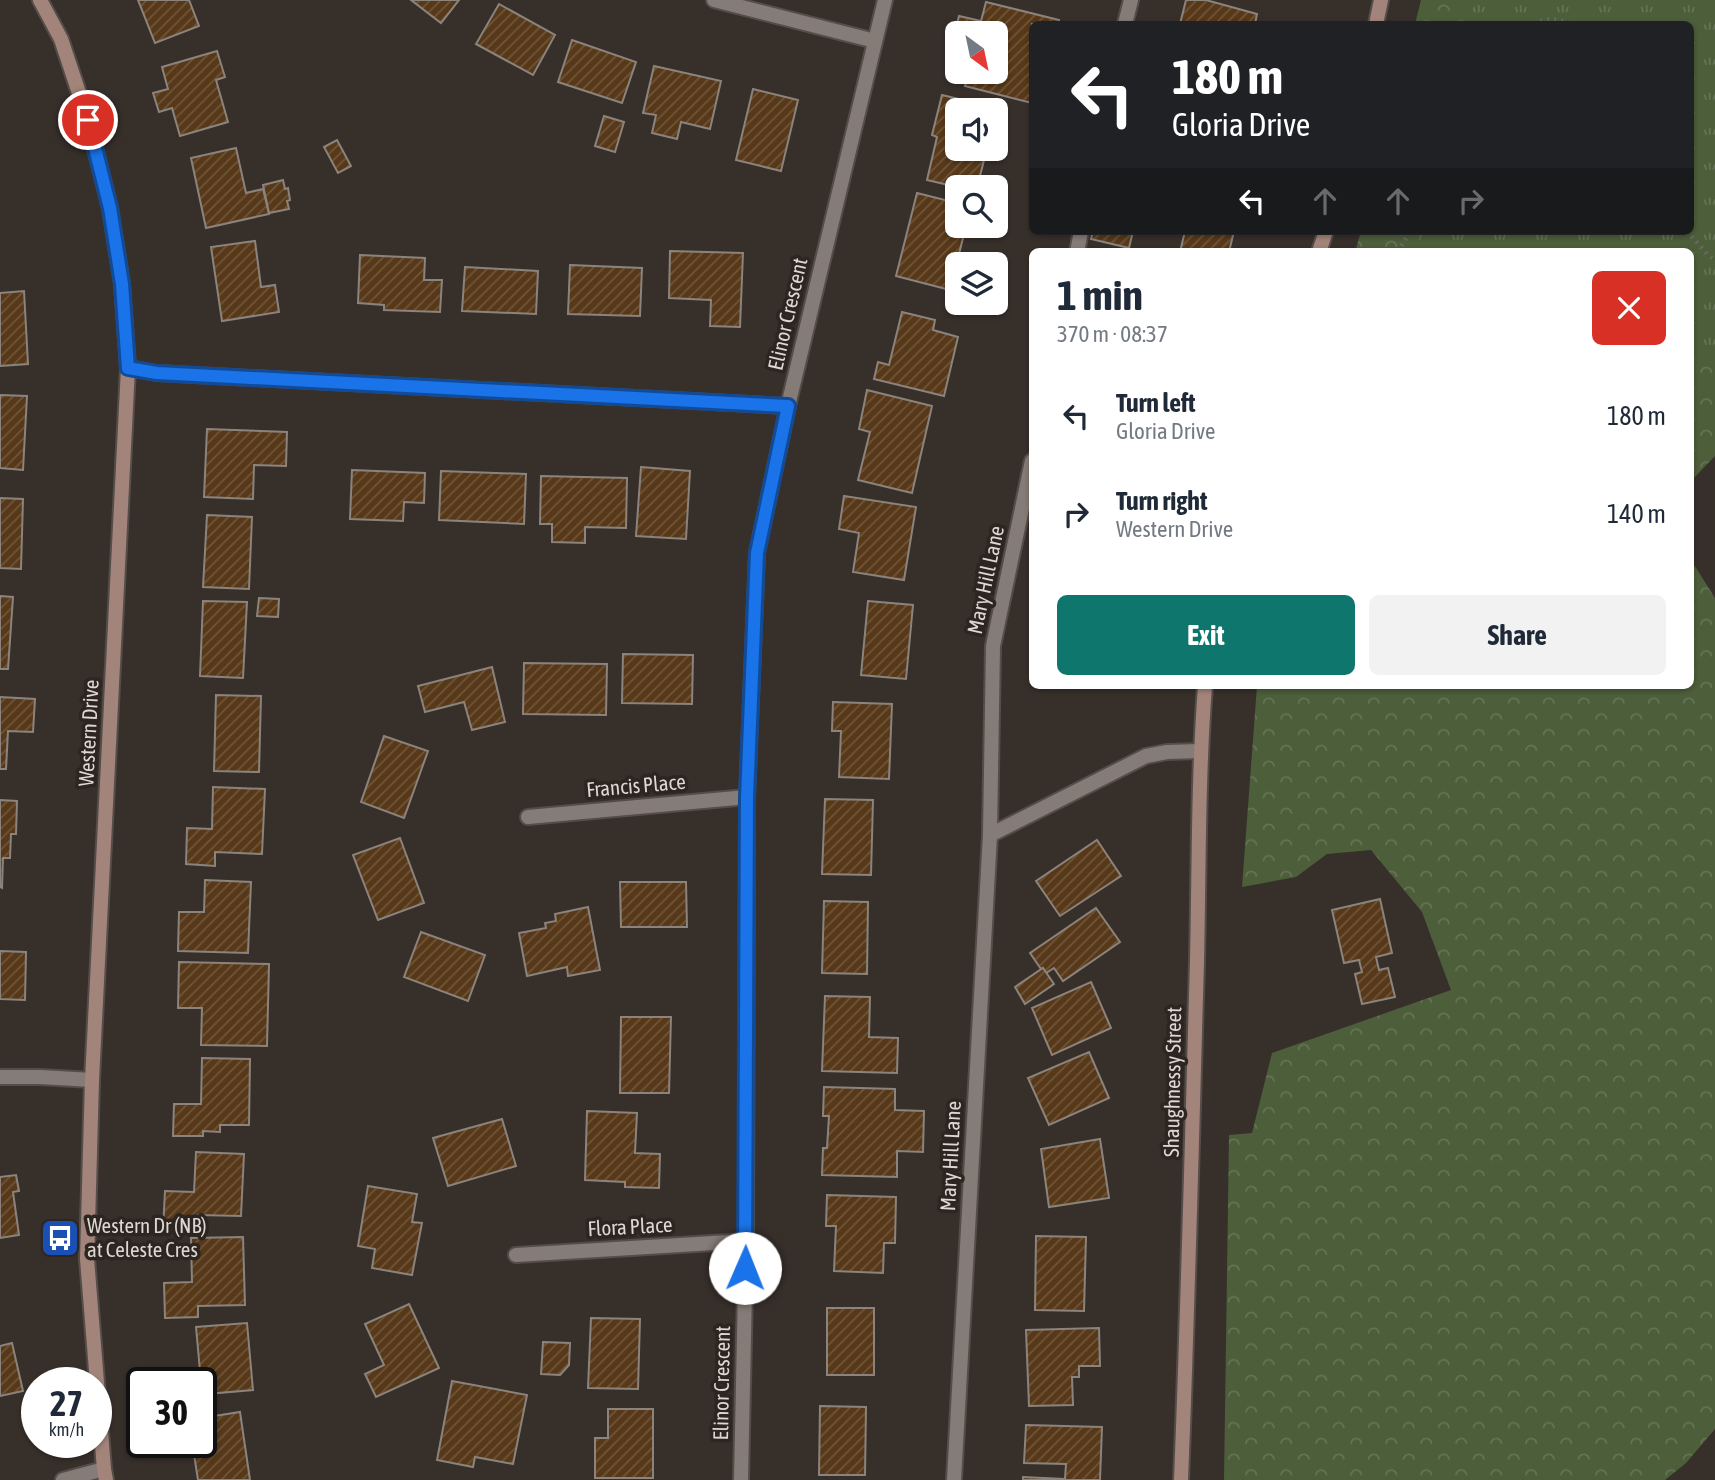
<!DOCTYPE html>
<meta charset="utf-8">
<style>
:root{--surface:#fff;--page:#f2f2f3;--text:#1f2937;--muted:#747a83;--accent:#0f766e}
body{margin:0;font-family:"Asap Condensed",sans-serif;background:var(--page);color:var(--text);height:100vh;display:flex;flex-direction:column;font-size:26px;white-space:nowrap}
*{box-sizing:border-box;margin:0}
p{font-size:23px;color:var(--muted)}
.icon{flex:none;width:38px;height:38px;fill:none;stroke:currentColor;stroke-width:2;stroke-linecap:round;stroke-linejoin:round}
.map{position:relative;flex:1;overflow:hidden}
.details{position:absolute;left:1029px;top:248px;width:665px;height:441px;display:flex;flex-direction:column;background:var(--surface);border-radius:10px;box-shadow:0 2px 5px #0004}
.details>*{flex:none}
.guide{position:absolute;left:1029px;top:21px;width:665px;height:214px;border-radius:10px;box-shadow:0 2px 5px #0004;background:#202124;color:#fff;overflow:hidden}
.needle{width:46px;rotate:147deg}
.tools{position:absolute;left:945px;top:21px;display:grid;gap:14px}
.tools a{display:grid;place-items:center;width:63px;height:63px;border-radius:10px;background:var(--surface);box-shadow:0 2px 5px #0004;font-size:35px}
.speed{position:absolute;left:21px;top:1367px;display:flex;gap:14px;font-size:35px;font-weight:700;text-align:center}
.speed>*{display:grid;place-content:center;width:91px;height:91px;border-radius:50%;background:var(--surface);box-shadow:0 2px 5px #0004;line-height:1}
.speed small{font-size:18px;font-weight:400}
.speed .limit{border:4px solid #111;border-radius:10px;background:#fff;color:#111}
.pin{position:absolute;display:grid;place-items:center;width:60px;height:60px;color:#fff;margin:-30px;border:4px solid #fff;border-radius:50%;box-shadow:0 2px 7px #0007}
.me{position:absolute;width:77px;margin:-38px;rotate:1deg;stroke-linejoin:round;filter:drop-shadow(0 0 5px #0008)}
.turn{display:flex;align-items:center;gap:24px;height:147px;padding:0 28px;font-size:32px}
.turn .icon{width:91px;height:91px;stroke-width:2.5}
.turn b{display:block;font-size:49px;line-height:60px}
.lanes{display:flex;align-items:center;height:66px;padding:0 28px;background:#0003;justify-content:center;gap:35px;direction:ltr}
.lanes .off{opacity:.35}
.round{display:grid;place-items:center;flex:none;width:74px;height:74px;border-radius:10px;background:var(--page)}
.overview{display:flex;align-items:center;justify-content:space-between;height:119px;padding:0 28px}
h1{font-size:42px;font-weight:700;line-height:52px}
.button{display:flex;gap:14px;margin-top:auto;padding:14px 28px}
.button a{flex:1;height:80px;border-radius:10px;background:var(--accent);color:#fff;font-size:28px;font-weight:700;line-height:80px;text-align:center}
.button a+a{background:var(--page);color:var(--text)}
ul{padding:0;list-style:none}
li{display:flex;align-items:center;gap:21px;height:98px;padding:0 28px}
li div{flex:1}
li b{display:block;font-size:26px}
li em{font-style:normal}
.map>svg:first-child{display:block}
</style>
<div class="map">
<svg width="1715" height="1480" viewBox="0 0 1715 1480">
<defs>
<pattern id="forest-crowns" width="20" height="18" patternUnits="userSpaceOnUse" patternTransform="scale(1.75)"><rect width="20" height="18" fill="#4d5e3b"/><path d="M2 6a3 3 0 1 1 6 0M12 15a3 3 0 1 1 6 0" fill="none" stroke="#667456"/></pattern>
<pattern id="park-tufts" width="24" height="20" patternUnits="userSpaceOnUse" patternTransform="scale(1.75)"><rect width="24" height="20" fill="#4d5e3b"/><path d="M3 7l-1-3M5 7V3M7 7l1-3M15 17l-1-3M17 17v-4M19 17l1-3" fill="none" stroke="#667456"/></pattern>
<pattern id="building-hatch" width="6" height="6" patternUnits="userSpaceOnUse" patternTransform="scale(1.75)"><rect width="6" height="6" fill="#573919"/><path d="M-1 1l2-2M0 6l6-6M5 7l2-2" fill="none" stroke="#6f553a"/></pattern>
</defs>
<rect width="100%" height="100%" fill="#372f2a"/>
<g fill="url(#forest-crowns)">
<path d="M1421 0H1715V456L1691 481 1690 252H1355L1361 231H1690V24H1415Z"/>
<path d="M1691 560 1715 598V1429L1686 1463 1665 1480H1224L1229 1135 1252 1133 1272 1053 1451 990 1422 912 1371 850 1327 854 1296 877 1242 887 1257 686H1690Z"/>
</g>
<path fill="url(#park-tufts)" d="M1476 0H1715V353L1691 369 1690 252H1416L1421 231H1690V24H1471Z"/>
<g fill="url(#building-hatch)" stroke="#8b837c" stroke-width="2">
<path d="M138 0H189L199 26 155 43Z"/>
<path d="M411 0H459L441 23Z"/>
<path d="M1186 0H1206L1257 14 1255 24H1180Z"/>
<path d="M986 2 1059 20 1058 24H1032V103L965 86 969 72H996V33H957V61L948 59 959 16 981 21Z"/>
<path d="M499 4 555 35 533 75 476 44Z"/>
<path d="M572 40 636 62 622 103 558 82Z"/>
<path d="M217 51 225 77 216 80 228 122 180 136 172 108 159 112 153 93 168 89 162 67Z"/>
<path d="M654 66 721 81 710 129 681 122 677 139 652 133 656 115 643 113Z"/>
<path d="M753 89 798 100 781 171 736 160Z"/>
<path d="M942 95 997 108 996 114V110H957V149H987L977 187H957L927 180 937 137 932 135Z"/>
<path d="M604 116 624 122 615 152 595 146Z"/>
<path d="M337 140 351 166 338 173 324 147Z"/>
<path d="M236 148 246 193 263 189 269 214 206 228 191 158Z"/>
<path d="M283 180 285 189 288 188 290 200 287 201 289 209 269 213 263 185Z"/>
<path d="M917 193 957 203V226H966L950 290 896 276Z"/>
<path d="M1093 231H1133L1129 248 1091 239Z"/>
<path d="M1185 231H1234L1229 252H1180Z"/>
<path d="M255 241 261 287 275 285 279 312 222 321 211 247Z"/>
<path d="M670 251 743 253 740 327 710 326 711 300 669 298Z"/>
<path d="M360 255 425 258 424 280H442L440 312 384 310V305L358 303Z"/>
<path d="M570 265 642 268 640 316 568 314Z"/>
<path d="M465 267 538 271 536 314 462 311Z"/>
<path d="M24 291 28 364 0 366V293Z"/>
<path d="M902 312 935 320 933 330 958 337 944 396 874 379 878 362 889 365Z"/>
<path d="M867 390 932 406 912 493 858 480 870 432 859 429Z"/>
<path d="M0 395 27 396 23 470 0 468Z"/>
<path d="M207 429 287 432 286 466 254 465 253 499 204 497Z"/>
<path d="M641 467 690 471 686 539 636 536Z"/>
<path d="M352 470 425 473 424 503 404 502 403 521 350 519Z"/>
<path d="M441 471 526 474 524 524 439 520Z"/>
<path d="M541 476 627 478 626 528 585 527V543L552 542V524H540Z"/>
<path d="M844 496 916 507 904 580 853 572 859 533 839 529Z"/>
<path d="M0 498 23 499 21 569 0 568Z"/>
<path d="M207 515 252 517 249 589 203 587Z"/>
<path d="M0 596 13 597 8 669H0Z"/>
<path d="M259 598 279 599 278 617 257 616Z"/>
<path d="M203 601 247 602 243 678 200 676Z"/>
<path d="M868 601 913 605 906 679 861 675Z"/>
<path d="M623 654 693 655 692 704 622 703Z"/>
<path d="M524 663 607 664 606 715 523 714Z"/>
<path d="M492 667 505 722 472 730 464 702 425 712 418 686Z"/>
<path d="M216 695 261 696 259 772 214 771Z"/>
<path d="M0 697 35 699 33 732 8 731 6 769H0Z"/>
<path d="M833 702 892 704 889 779 839 777 841 731H832Z"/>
<path d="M384 736 428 751 404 818 361 802Z"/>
<path d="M213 787 265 789 262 854 215 852V866L186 864 187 828 212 829Z"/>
<path d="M825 799 873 800 871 875 822 874Z"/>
<path d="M0 800 17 801 16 834H11L10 858H3L2 888 0 887Z"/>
<path d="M400 838 424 903 378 920 353 855Z"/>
<path d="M1097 840 1121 876 1060 916 1036 881Z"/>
<path d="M205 880 251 882 248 953 178 951 179 912H204Z"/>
<path d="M620 882H686L687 927H621Z"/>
<path d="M1380 899 1392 953 1376 957 1379 970 1388 968 1395 997 1362 1004 1355 974 1362 972 1359 960 1344 963 1332 910Z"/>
<path d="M824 901 868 902 867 974 822 973Z"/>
<path d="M588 907 600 970 568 976 567 967 527 976 519 933 546 928 545 923 556 921 555 914Z"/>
<path d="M1096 908 1120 942 1063 981 1054 968 1046 973 1043 968 1041 969 1030 953Z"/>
<path d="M421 932 485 955 468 1001 404 977Z"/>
<path d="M0 951 26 952 25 1000 0 999Z"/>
<path d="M179 962 269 964 267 1046 201 1045 202 1008H178Z"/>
<path d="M1043 968 1054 984 1025 1004 1015 987Z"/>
<path d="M1091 982 1111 1028 1052 1055 1032 1008Z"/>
<path d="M825 996 870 997 869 1037 898 1038 897 1073 822 1071Z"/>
<path d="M621 1017H671L669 1093H620Z"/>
<path d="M1089 1052 1109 1098 1049 1125 1028 1078Z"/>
<path d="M202 1058 250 1059 249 1125H220V1132L203 1131V1136H173L174 1104H201Z"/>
<path d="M824 1087 895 1089V1110L924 1111 923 1152 897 1151V1177L822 1175 823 1148H827L829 1116H823Z"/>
<path d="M587 1111 637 1113 635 1153 660 1154 659 1188 625 1187V1182L585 1180Z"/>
<path d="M502 1119 516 1166 448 1186 433 1138Z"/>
<path d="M1100 1139 1109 1198 1049 1207 1041 1149Z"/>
<path d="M196 1152 244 1154 241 1216 198 1215 197 1231 163 1230 165 1191 194 1192Z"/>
<path d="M16 1175 19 1191 13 1192 19 1235 0 1238V1177Z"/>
<path d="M368 1186 417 1194 412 1222 422 1223 412 1275 372 1268 375 1249 358 1246Z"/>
<path d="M827 1195 896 1197 895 1243H884L883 1273 834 1271 836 1226H826Z"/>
<path d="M1036 1236 1086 1237 1084 1311 1035 1310Z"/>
<path d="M243 1237 245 1305 198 1306V1317L165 1318 164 1283 192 1282 191 1238Z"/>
<path d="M409 1304 439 1368 376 1397 365 1374 384 1365 365 1324Z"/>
<rect x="827" y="1308" width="47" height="67"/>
<path d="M591 1318 640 1319 638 1389 588 1388Z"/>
<path d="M247 1323 253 1390 207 1394 208 1406 201 1407V1382H171L170 1374 200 1371 196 1327Z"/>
<path d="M1099 1328 1100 1366H1079V1377H1072L1073 1405 1029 1406 1026 1330Z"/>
<path d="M543 1342 570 1343 569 1365 560 1375 541 1374Z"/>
<path d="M12 1343 23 1391 0 1396V1346Z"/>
<path d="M452 1381 527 1395 513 1464 475 1457 473 1467 437 1460Z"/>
<path d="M820 1406 866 1407 865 1475H819Z"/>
<path d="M608 1409H653V1478H595V1438H608Z"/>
<path d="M240 1412 250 1480H198L192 1442H201V1418Z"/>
<path d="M1026 1425 1102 1427 1100 1480H1023V1477L1065 1479 1066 1464 1024 1463Z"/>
</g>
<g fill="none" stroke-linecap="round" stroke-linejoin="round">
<g stroke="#544d49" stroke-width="18">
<g id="lane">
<path d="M1125 24 1131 0"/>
<path d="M1077 252 1081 231"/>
<path d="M954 1480 990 835 993 646 1032 461"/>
</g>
</g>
<g stroke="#544d49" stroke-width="18">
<g id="street">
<path d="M714 0 875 41"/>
<path d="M128 368 157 373 788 406"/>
<path d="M528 817 747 797"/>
<path d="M990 835 1146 756 1167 752 1200 751"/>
<path d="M0 1077H40L92 1080"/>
<path d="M516 1255 746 1241"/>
<path d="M63 1480 104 1469"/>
<path d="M741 1480 746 1241 747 797 757 553 788 406 885 0"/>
</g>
</g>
<g stroke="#544d49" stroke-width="18">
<g id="secondary">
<path d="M40 0 61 39 88 120 110 208 122 284 128 368 92 1080 87 1259 104 1469 106 1480"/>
<path d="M1376 24 1381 0"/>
<path d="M1319 252 1326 231"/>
<path d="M1181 1480C1188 1307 1192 1134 1197 961 1199 869 1198 778 1205 686"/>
</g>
</g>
<g stroke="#6e6763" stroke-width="4.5" stroke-dasharray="2 5" stroke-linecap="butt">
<path d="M1534 24C1546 17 1559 19 1572 24"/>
<path d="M1687 231 1707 254 1715 260"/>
<path d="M1398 252 1410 231"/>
</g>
<use href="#lane" stroke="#867c77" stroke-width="14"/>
<use href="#street" stroke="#867c77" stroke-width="14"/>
<use href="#secondary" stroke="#a3847a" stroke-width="14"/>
</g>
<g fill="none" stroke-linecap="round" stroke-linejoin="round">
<g stroke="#114b97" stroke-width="18">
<path id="route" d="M88 120 110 208 122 284 128 368 157 373 788 406 757 553 747 797 745 1268"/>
</g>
<use href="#route" stroke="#1a73e8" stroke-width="12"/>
</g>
<defs>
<g id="bus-square" transform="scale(2.0125)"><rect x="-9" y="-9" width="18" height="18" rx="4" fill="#1a4fb4" stroke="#2d2520"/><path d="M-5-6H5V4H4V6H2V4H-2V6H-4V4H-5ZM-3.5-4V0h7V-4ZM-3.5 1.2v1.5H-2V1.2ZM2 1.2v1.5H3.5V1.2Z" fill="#fff"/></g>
</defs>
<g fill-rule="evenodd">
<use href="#bus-square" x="60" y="1238"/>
</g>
<g text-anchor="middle" stroke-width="7" stroke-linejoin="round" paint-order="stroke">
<g font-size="21" fill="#ded8d5" stroke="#2d2520">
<text transform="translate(788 314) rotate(-77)" y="7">Elinor Crescent</text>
<text transform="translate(986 580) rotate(-78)" y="7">Mary Hill Lane</text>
<text transform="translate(89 733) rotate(-87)" y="7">Western Drive</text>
<text transform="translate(636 786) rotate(-5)" y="7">Francis Place</text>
<text transform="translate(1173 1082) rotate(-89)" y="7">Shaughnessy Street</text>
<text transform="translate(951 1156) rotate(-87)" y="7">Mary Hill Lane</text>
<text transform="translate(630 1227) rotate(-3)" y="7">Flora Place</text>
<text transform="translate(722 1383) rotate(-89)" y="7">Elinor Crescent</text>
</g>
<g font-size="21" fill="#ded8d5" stroke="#2d2520" text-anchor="start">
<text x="87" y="1233">Western Dr (NB)<tspan x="87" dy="24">at Celeste Cres</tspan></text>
</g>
</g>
</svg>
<div class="tools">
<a><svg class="needle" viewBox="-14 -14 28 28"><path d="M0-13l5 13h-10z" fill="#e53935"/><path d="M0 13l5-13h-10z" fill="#747a83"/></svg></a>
<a><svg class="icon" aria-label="sound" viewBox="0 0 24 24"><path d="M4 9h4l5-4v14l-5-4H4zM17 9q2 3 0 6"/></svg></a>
<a><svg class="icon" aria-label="search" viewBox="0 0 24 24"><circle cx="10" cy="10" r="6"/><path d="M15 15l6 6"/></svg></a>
<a><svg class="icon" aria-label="layers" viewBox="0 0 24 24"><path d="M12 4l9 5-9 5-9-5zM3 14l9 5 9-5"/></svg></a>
</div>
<div class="speed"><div>27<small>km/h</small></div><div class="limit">30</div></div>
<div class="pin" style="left:88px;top:120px;background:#d93025"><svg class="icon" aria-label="arrive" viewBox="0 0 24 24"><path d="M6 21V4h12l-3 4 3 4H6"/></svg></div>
<svg class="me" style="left:745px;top:1268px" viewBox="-20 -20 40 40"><circle r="19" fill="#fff"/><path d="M0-13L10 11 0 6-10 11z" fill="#1a73e8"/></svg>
<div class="guide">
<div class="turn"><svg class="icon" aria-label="left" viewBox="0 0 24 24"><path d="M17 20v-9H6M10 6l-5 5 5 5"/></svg><div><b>180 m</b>Gloria Drive</div></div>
<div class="lanes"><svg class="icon" aria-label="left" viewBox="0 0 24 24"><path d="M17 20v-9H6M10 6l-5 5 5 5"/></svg><svg class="icon off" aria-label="ahead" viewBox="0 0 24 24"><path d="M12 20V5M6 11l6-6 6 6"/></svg><svg class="icon off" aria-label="ahead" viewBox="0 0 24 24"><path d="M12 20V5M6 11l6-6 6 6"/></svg><svg class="icon off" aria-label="right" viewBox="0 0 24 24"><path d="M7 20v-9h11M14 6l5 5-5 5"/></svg></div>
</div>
<section class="details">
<div class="overview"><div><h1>1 min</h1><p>370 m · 08:37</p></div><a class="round" style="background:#d93025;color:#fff"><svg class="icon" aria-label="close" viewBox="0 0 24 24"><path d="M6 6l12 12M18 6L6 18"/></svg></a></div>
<ul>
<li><svg class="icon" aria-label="left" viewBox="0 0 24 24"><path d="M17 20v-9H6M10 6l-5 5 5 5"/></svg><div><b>Turn left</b><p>Gloria Drive</p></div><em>180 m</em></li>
<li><svg class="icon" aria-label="right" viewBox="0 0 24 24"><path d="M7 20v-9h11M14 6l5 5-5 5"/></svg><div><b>Turn right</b><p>Western Drive</p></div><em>140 m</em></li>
</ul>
<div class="button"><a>Exit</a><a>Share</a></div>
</section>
</div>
